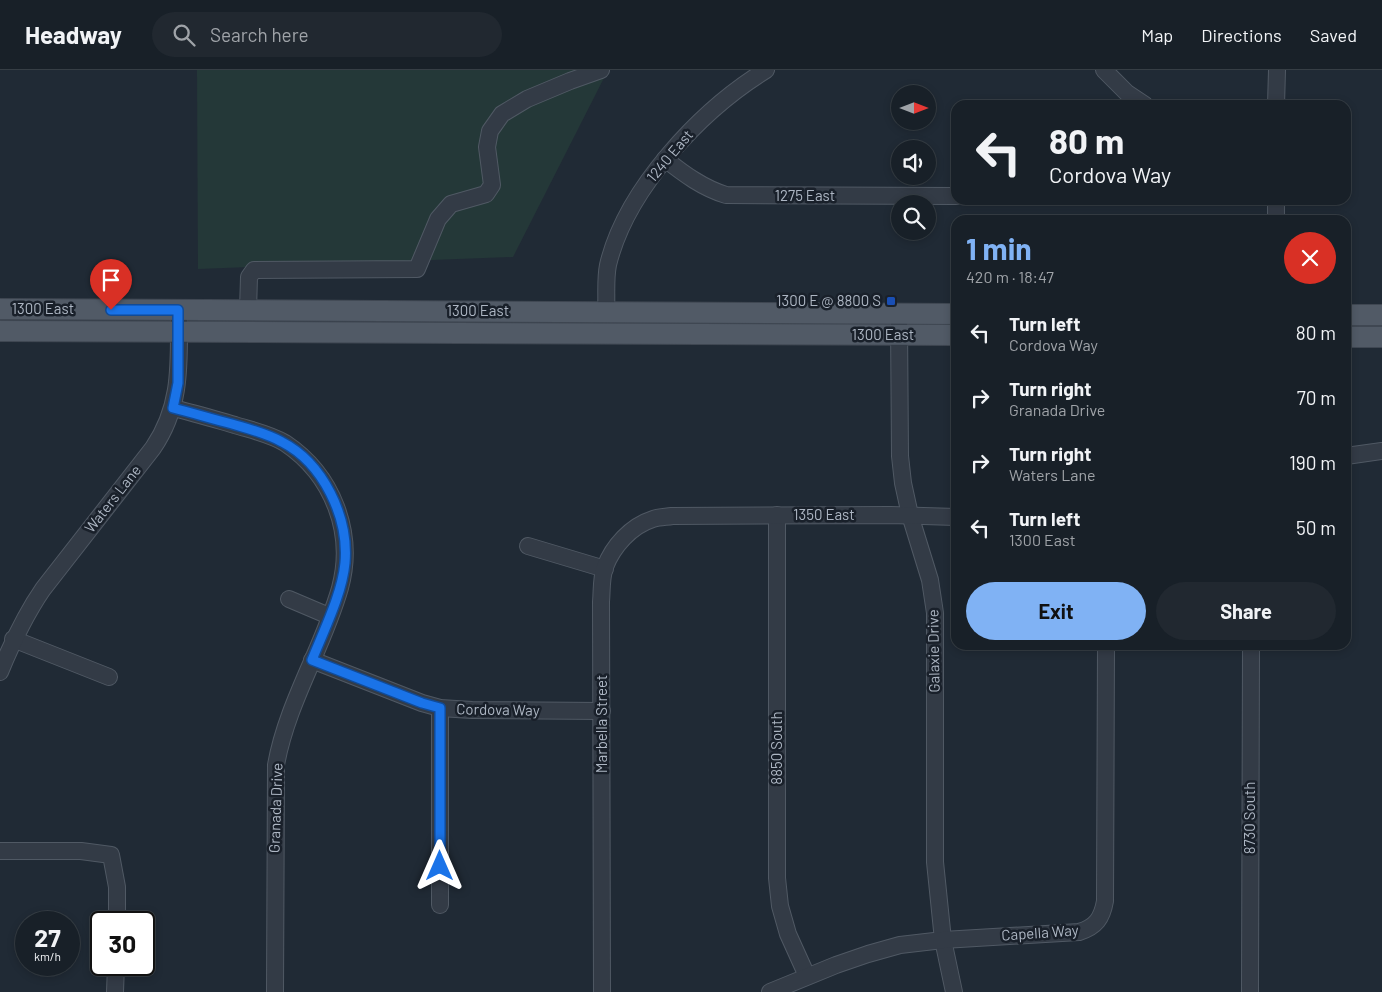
<!DOCTYPE html>
<meta charset="utf-8">
<style>
:root{--surface:#182028;--page:#212830;--text:#f1f3f6;--muted:#9fa3a8;--line:#363e45;--accent:#80b2f4}
body{margin:0;font-family:Barlow,sans-serif;background:var(--page);color:var(--text);height:100vh;display:flex;flex-direction:column;font-size:19px;white-space:nowrap}
*{box-sizing:border-box;margin:0}
p{font-size:16px;color:var(--muted)}
.icon{flex:none;width:28px;height:28px;fill:none;stroke:currentColor;stroke-width:2;stroke-linecap:round;stroke-linejoin:round}
.map{position:relative;flex:1;overflow:hidden}
.details{position:absolute;left:951px;top:145px;width:400px;height:435px;display:flex;flex-direction:column;background:var(--surface);border-radius:15px;box-shadow:0 2px 8px #0003,0 0 0 1px var(--line)}
.details>*{flex:none}
.top-card{position:absolute;left:951px;top:30px;width:400px;height:105px;border-radius:15px;box-shadow:0 2px 8px #0003,0 0 0 1px var(--line);background:#182028;color:var(--text);overflow:hidden}
.needle{width:32px;rotate:90deg}
.tools{position:absolute;left:891px;top:15px;display:grid;gap:10px}
.tools a{display:grid;place-items:center;width:45px;height:45px;border-radius:50%;background:var(--surface);box-shadow:0 2px 8px #0003,0 0 0 1px var(--line);font-size:25px}
.speed{position:absolute;left:15px;top:841px;display:flex;gap:10px;font-size:25px;font-weight:700;text-align:center}
.speed>*{display:grid;place-content:center;width:65px;height:65px;border-radius:50%;background:var(--surface);box-shadow:0 2px 8px #0003,0 0 0 1px var(--line);line-height:1}
.speed small{font-size:12px;font-weight:400}
.speed .limit{border:2px solid #111;border-radius:8px;background:#fff;color:#111}
.pin{position:absolute;display:grid;place-items:center;width:42px;height:42px;color:#fff;margin:-51px -21px;border-radius:50% 50% 50% 0;rotate:-45deg;box-shadow:0 0 5px #0007}
.pin .icon{rotate:45deg}
.me{position:absolute;width:55px;margin:-28px;rotate:0deg;stroke-linejoin:round;filter:drop-shadow(0 0 4px #0008)}
.turn{display:flex;align-items:center;gap:18px;height:105px;padding:0 15px;font-size:22px}
.turn .icon{width:65px;height:65px;stroke-width:2.5}
.turn b{display:block;font-size:35px;line-height:42px}
.round{display:grid;place-items:center;flex:none;width:52px;height:52px;border-radius:26px;background:var(--page)}
.headline{display:flex;align-items:center;justify-content:space-between;height:85px;padding:0 15px}
h1{font-size:30px;font-weight:700;line-height:38px;color:var(--accent)}
.button{display:flex;gap:10px;margin-top:auto;padding:10px 15px}
.button a{flex:1;height:58px;border-radius:30px;background:var(--accent);color:#111;font-size:20px;font-weight:700;line-height:58px;text-align:center}
.button a+a{background:var(--page);color:var(--text)}
ul{padding:0;list-style:none}
li{display:flex;align-items:center;gap:15px;height:65px;padding:0 15px}
li div{flex:1}
li b{display:block;font-size:19px}
li em{font-style:normal}
header{display:flex;align-items:center;gap:30px;box-sizing:border-box;height:70px;padding:0 25px;background:var(--surface);border-bottom:1px solid var(--line)}
header strong{font-size:24px}
nav{display:flex;gap:28px;margin-inline-start:auto;font-size:18px}
.search{width:350px;height:45px;background:var(--page);display:flex;align-items:center;gap:12px;box-sizing:border-box;padding:0 18px;border-radius:28px;color:var(--muted);font-size:19px}
.map>svg:first-child{display:block}
</style>
<header>
<strong>Headway</strong>
<div class="search"><svg class="icon" aria-label="search" viewBox="0 0 24 24"><circle cx="10" cy="10" r="6"/><path d="M15 15l6 6"/></svg>Search here</div>
<nav><a>Map</a><a>Directions</a><a>Saved</a></nav>
</header>
<div class="map">
<svg width="1382" height="922" viewBox="0 0 1382 922">
<rect width="100%" height="100%" fill="#202a35"/>
<path fill="#243838" d="M197 0H608L513 187 198 199Z"/>
<g fill="none" stroke-linecap="round" stroke-linejoin="round">
<g stroke="#505964" stroke-width="18">
<g id="minor">
<path d="M1104 0 1127 23 1145 35"/>
<path d="M1276 35 1277 0"/>
<path d="M665 89C684 104 703 118 726 125L956 126"/>
<path d="M1276 130V150"/>
<path d="M248 240 249 207 254 200 417 199 438 149 451 134 486 124 492 115 487 77 490 61 502 44 527 29 570 11 601 0"/>
<path d="M606 241C607 226 605 210 608 195 626 119 701 40 766 0"/>
<path d="M899 253 900 386 903 413 910 445 930 510 935 543V792L943 870 954 922"/>
<path d="M173 338C194 343 214 349 235 355 251 360 270 364 285 373 333 405 355 463 340 518 323 578 287 633 276 695L275 922"/>
<path d="M1346 386 1382 381"/>
<path d="M777 445V808L780 836 788 864 807 906"/>
<path d="M528 476 605 499"/>
<path d="M289 529 329 546"/>
<path d="M13 569 109 607"/>
<path d="M312 590 422 633 440 638 472 640 602 641"/>
<path d="M0 602C12 573 25 545 43 519L153 378C181 337 179 297 179 250"/>
<path d="M440 638V835"/>
<path d="M0 781H81L111 785 117 817V852"/>
<path d="M115 922 116 895"/>
<path d="M602 922 601 532C602 521 601 508 605 497 613 476 631 456 653 449 659 447 666 447 672 446L891 445 956 447"/>
<path d="M770 922 836 895 868 884 900 875 943 870 1079 862C1096 857 1102 848 1105 831L1106 575"/>
<path d="M1250 922 1251 575"/>
</g>
</g>
<g stroke="#3f4752" stroke-width="22">
<g id="major">
<path d="M0 239 956 244"/>
<path d="M1346 245H1382"/>
<path d="M0 261 956 265"/>
<path d="M1346 267H1382"/>
</g>
</g>
<use href="#minor" stroke="#333b46" stroke-width="16"/>
<use href="#major" stroke="#515a66" stroke-width="20"/>
</g>
<g fill="none" stroke-linecap="round" stroke-linejoin="round">
<g stroke="#114b97" stroke-width="12">
<path id="route" d="M111 240H178V313L173 338C193 343 212 349 232 354 249 359 266 363 282 372 323 393 349 447 345 493 342 524 324 560 312 590L422 633 440 638V796"/>
</g>
<use href="#route" stroke="#1a73e8" stroke-width="9"/>
</g>
<rect fill="#1a4fb4" stroke="#19202a" stroke-width="2" x="886" y="226" width="10" height="10" rx="2.5"/>
<g text-anchor="middle" stroke-width="5" stroke-linejoin="round" paint-order="stroke">
<g font-size="15" fill="#adb6c3" stroke="#19202a">
<text transform="translate(670 86) rotate(-50)" y="5">1240 East</text>
<text x="805" y="131">1275 East</text>
<text x="43" y="244">1300 East</text>
<text x="478" y="246">1300 East</text>
<text x="883" y="270">1300 East</text>
<text transform="translate(113 429) rotate(-52)" y="5">Waters Lane</text>
<text x="824" y="450">1350 East</text>
<text transform="translate(934 581) rotate(-91)" y="5">Galaxie Drive</text>
<text transform="translate(498 640) rotate(1)" y="5">Cordova Way</text>
<text transform="translate(602 654) rotate(-90)" y="5">Marbella Street</text>
<text transform="translate(777 678) rotate(-90)" y="5">8850 South</text>
<text transform="translate(276 738) rotate(-88)" y="5">Granada Drive</text>
<text transform="translate(1250 748) rotate(-90)" y="5">8730 South</text>
<text transform="translate(1040 863) rotate(-4)" y="5">Capella Way</text>
</g>
<g font-size="15" fill="#adb6c3" stroke="#19202a" text-anchor="end">
<text x="881" y="236">1300 E @ 8800 S</text>
</g>
</g>
</svg>
<div class="tools">
<a><svg class="needle" viewBox="-14 -14 28 28"><path d="M0-13l5 13h-10z" fill="#e53935"/><path d="M0 13l5-13h-10z" fill="#9fa3a8"/></svg></a>
<a><svg class="icon" aria-label="sound" viewBox="0 0 24 24"><path d="M4 9h4l5-4v14l-5-4H4zM17 9q2 3 0 6"/></svg></a>
<a><svg class="icon" aria-label="search" viewBox="0 0 24 24"><circle cx="10" cy="10" r="6"/><path d="M15 15l6 6"/></svg></a>
</div>
<div class="speed"><div>27<small>km/h</small></div><div class="limit">30</div></div>
<div class="pin" style="left:111px;top:240px;background:#d93025"><svg class="icon" aria-label="arrive" viewBox="0 0 24 24"><path d="M6 21V4h12l-3 4 3 4H6"/></svg></div>
<svg class="me" style="left:440px;top:796px" viewBox="-20 -20 40 40"><path d="M0-17L14 15 0 8-14 15z" fill="#1a73e8" stroke="#fff" stroke-width="4"/></svg>
<div class="top-card">
<div class="turn"><svg class="icon" aria-label="left" viewBox="0 0 24 24"><path d="M17 20v-9H6M10 6l-5 5 5 5"/></svg><div><b>80 m</b>Cordova Way</div></div>
</div>
<section class="details">
<div class="headline"><div><h1>1 min</h1><p>420 m · 18:47</p></div><a class="round" style="background:#d93025;color:#fff"><svg class="icon" aria-label="close" viewBox="0 0 24 24"><path d="M6 6l12 12M18 6L6 18"/></svg></a></div>
<ul>
<li><svg class="icon" aria-label="left" viewBox="0 0 24 24"><path d="M17 20v-9H6M10 6l-5 5 5 5"/></svg><div><b>Turn left</b><p>Cordova Way</p></div><em>80 m</em></li>
<li><svg class="icon" aria-label="right" viewBox="0 0 24 24"><path d="M7 20v-9h11M14 6l5 5-5 5"/></svg><div><b>Turn right</b><p>Granada Drive</p></div><em>70 m</em></li>
<li><svg class="icon" aria-label="right" viewBox="0 0 24 24"><path d="M7 20v-9h11M14 6l5 5-5 5"/></svg><div><b>Turn right</b><p>Waters Lane</p></div><em>190 m</em></li>
<li><svg class="icon" aria-label="left" viewBox="0 0 24 24"><path d="M17 20v-9H6M10 6l-5 5 5 5"/></svg><div><b>Turn left</b><p>1300 East</p></div><em>50 m</em></li>
</ul>
<div class="button"><a>Exit</a><a>Share</a></div>
</section>
</div>
